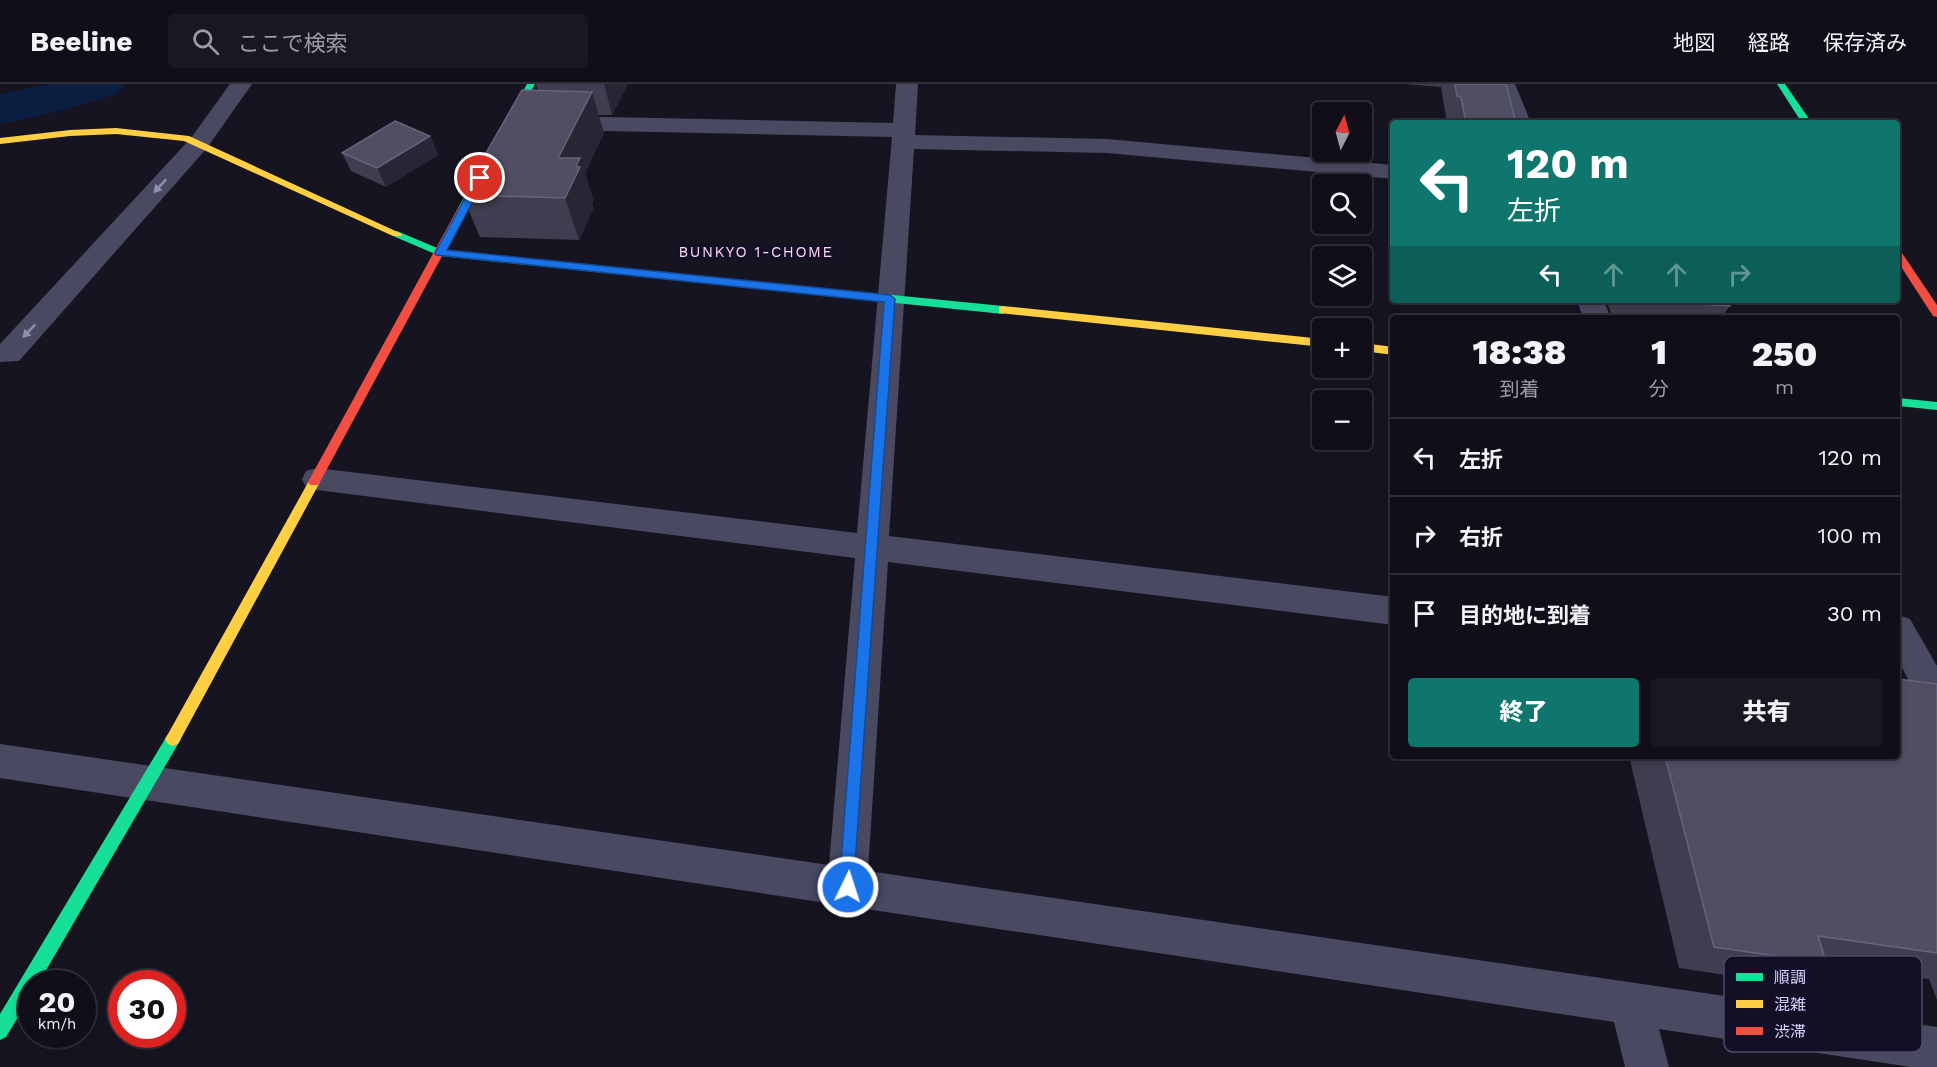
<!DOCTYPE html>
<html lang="ja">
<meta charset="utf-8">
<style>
:root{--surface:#100f19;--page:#191822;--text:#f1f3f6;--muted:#9c9ca2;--line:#302f38;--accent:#0f766e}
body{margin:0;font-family:"Work Sans","Noto Sans JP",sans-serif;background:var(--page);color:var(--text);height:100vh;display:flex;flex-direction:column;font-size:22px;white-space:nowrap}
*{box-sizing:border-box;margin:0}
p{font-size:20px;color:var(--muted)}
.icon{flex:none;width:33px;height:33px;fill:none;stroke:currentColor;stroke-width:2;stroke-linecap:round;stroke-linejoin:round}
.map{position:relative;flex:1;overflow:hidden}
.details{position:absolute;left:1390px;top:231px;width:510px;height:444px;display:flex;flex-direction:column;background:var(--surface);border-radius:6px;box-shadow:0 3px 9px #0003,0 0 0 2px var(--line)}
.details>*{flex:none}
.guide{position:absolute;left:1390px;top:36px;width:510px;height:183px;border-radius:6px;box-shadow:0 3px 9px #0003,0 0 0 2px var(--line);background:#0f766e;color:#fff;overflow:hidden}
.needle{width:39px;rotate:6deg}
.fabs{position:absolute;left:1312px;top:18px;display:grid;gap:12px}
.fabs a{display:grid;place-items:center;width:60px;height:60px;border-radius:6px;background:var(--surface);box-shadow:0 3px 9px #0003,0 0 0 2px var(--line);font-size:30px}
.speed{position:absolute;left:18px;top:886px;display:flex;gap:12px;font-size:30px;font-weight:700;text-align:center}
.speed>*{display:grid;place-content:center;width:78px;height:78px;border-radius:50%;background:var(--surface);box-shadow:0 3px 9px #0003,0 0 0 2px var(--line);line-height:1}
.speed small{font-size:15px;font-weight:400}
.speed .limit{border:9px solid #d22;background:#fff;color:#111}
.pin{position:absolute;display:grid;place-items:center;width:51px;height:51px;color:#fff;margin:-26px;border:3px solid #fff;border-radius:50%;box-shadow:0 2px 6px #0007}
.me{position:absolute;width:66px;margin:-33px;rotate:4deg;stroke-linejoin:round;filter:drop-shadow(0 0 4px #0008)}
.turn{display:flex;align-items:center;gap:21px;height:126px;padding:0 18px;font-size:27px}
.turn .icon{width:78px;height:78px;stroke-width:2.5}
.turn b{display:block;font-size:42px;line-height:51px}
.lanes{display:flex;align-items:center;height:57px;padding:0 18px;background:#0003;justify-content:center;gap:30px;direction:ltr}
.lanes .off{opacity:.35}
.eta{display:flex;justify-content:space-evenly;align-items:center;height:102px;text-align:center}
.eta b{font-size:36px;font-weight:800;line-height:42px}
.cta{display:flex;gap:12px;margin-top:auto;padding:12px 18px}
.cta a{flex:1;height:69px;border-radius:6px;background:var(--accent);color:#fff;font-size:24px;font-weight:800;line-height:69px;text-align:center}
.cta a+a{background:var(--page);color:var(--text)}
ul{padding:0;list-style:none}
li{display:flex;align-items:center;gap:18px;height:78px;padding:0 18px;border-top:2px solid var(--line)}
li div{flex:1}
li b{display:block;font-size:22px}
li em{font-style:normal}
header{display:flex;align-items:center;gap:36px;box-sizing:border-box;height:84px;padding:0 30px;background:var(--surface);border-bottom:2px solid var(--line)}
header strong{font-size:28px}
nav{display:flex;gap:33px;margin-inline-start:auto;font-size:21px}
.search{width:420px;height:54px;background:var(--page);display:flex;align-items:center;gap:15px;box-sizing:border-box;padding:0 21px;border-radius:6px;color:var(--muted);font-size:22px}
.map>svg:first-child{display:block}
</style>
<header>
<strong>Beeline</strong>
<div class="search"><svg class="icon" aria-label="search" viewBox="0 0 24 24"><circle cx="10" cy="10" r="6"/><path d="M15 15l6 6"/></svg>ここで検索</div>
<nav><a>地図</a><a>経路</a><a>保存済み</a></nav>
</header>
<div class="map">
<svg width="1937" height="983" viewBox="0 0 1937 983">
<rect width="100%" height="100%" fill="#161421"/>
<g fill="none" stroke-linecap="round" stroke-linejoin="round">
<path fill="#0b1e41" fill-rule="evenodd" d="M49 0H125L118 10 56 28 0 40V10Z"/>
<g fill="#4a4962" fill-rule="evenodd">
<path d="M230 0H252L207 64 19 277 0 278V260L191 54Z"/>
<path d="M896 0H918L915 51 1107 55 1394 81V95L1107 69 914 65 889 452 1394 513V541L888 478 868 787 1937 943V983H1911L1659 945 1669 983H1625L1614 938 0 694V660L829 781 855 474 317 406 306 403 302 395 306 387 317 384 857 449 892 53 557 46 549 44 546 39 549 34 557 32 893 39Z"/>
<path d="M1493 0H1515L1531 39H1509Z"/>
<path d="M1577 216H1603L1611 234H1583Z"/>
<path d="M1898 531 1910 535 1937 582V631L1924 626 1898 576Z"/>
</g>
<g fill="#16e098" fill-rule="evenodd">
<path d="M527 0H535L468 124 463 127 459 126 458 124Z"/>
<path d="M1777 0H1785L1812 39H1802Z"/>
<path d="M397 147 442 166 1003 222 1008 226 1003 230 440 172 393 152 392 150Z"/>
<path d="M1898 314 1937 318V326L1898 322Z"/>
<path d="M173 648 178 650 181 655 178 660 38 900H32V910L6 953 0 956V930L168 650Z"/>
</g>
<g fill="#ffcf43" fill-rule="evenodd">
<path d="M116 44 189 52 402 150 401 152H393L184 57 116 50 70 52 0 60V54L70 46Z"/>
<path d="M1003 222 1323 255V263L999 229V223Z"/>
<path d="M1362 259 1394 263V271L1362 267Z"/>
<path d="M314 393 320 398 178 660 173 662 168 660 165 655 168 650 310 395Z"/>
</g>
<g fill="#f24e42" fill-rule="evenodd">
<path d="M463 121 468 124 320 398 318 401H310L308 398 458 124Z"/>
<path d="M1898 168 1902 169 1937 221V233L1933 232 1898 178Z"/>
</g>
</g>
<g fill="#403d50">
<path d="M536 0H628L612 31H598L604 49 585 89 593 116 592 120 593 125 579 156 480 153 462 111 538 7Z"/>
<path d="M1405 0H1506L1516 39H1447L1441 3Z"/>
<path d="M430 52 438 71 386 103 351 87 342 69Z"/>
<path d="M1606 216H1727L1730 222 1721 234H1613Z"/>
<path d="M1937 600V916L1929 895 1827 880 1833 900 1792 920 1758 915 1752 895 1679 884 1629 672H1898Z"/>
</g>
<g fill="#282635">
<path d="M604 0H628L612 31Z"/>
<path d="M592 8 604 49 585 89 593 116 592 120 593 125 579 156 565 114 558 74Z"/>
<path d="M430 52 438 71 386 103 377 84Z"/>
</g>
<g fill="#504e63" stroke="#66637b" stroke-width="1.5">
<path d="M1455 0H1506L1516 39H1466L1461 13 1457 12Z"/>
<path d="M522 6 592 8 558 74H580L576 82 580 83 565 114 462 111Z"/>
<path d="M395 37 430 52 377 84 342 69Z"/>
<path d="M1627 216H1727L1730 222Z"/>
<path d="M1898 595 1937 600V869L1818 852 1833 900 1798 895 1791 874 1714 863 1665 672H1898Z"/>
</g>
<defs><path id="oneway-solid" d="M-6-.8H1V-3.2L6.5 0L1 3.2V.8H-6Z" transform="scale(1.5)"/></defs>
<g fill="#928eb0">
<use href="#oneway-solid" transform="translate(160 102) rotate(133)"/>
<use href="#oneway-solid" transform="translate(29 247) rotate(134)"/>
</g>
<path fill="#1a73e8" stroke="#114b97" stroke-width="1.5" d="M477 92 485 94 447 166 890 211 895 215 853 809 848 811 842 809 839 803 884 218 436 171 435 169Z"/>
<g text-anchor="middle" stroke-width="6" stroke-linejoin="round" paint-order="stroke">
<g font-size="15" letter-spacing="1.5" fill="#ffd6f0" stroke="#130f26">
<text x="756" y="173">BUNKYO 1-CHOME</text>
</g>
</g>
<rect x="1724" y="872" width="198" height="96" rx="9" fill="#130f26" stroke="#4e4a67" stroke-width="1.5"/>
<rect x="1736" y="889" width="27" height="8" fill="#16e098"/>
<rect x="1736" y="916" width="27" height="8" fill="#ffcf43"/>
<rect x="1736" y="943" width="27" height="8" fill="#f24e42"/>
<g font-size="16" fill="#d9d4ff">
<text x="1774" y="899">順調</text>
<text x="1774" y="926">混雑</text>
<text x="1774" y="953">渋滞</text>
</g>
</svg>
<div class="fabs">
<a><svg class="needle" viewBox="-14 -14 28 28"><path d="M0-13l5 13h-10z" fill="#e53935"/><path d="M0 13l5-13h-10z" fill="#9c9ca2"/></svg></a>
<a><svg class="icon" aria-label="search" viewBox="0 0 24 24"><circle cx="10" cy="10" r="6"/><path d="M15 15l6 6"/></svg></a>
<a><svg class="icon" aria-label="layers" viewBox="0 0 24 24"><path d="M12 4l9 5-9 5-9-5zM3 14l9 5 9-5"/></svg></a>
<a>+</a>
<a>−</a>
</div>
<div class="speed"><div>20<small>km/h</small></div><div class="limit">30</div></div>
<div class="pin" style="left:480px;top:94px;background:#d93025"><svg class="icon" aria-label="arrive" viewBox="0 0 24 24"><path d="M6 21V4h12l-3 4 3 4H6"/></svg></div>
<svg class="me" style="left:848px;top:803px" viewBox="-20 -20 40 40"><circle r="17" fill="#1a73e8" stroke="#fff" stroke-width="3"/><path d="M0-11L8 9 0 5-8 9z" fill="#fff"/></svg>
<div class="guide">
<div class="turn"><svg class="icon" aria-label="left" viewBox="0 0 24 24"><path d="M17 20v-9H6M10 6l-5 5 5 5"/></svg><div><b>120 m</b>左折</div></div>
<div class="lanes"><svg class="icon" aria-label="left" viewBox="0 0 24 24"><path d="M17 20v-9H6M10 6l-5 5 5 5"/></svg><svg class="icon off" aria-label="ahead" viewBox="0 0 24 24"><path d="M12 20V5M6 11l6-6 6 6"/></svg><svg class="icon off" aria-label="ahead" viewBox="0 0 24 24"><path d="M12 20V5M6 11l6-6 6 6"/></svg><svg class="icon off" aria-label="right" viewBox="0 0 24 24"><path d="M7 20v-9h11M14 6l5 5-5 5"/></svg></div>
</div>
<section class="details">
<div class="eta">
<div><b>18:38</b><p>到着</p></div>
<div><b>1</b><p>分</p></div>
<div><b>250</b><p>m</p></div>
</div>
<ul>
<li><svg class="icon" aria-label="left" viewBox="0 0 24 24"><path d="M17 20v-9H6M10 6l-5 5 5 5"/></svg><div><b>左折</b></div><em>120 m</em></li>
<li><svg class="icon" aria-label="right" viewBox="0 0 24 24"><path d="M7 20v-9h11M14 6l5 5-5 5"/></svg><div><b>右折</b></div><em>100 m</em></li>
<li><svg class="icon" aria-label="arrive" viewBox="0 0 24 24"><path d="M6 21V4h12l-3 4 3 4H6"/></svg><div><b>目的地に到着</b></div><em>30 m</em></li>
</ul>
<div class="cta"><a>終了</a><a>共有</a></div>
</section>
</div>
